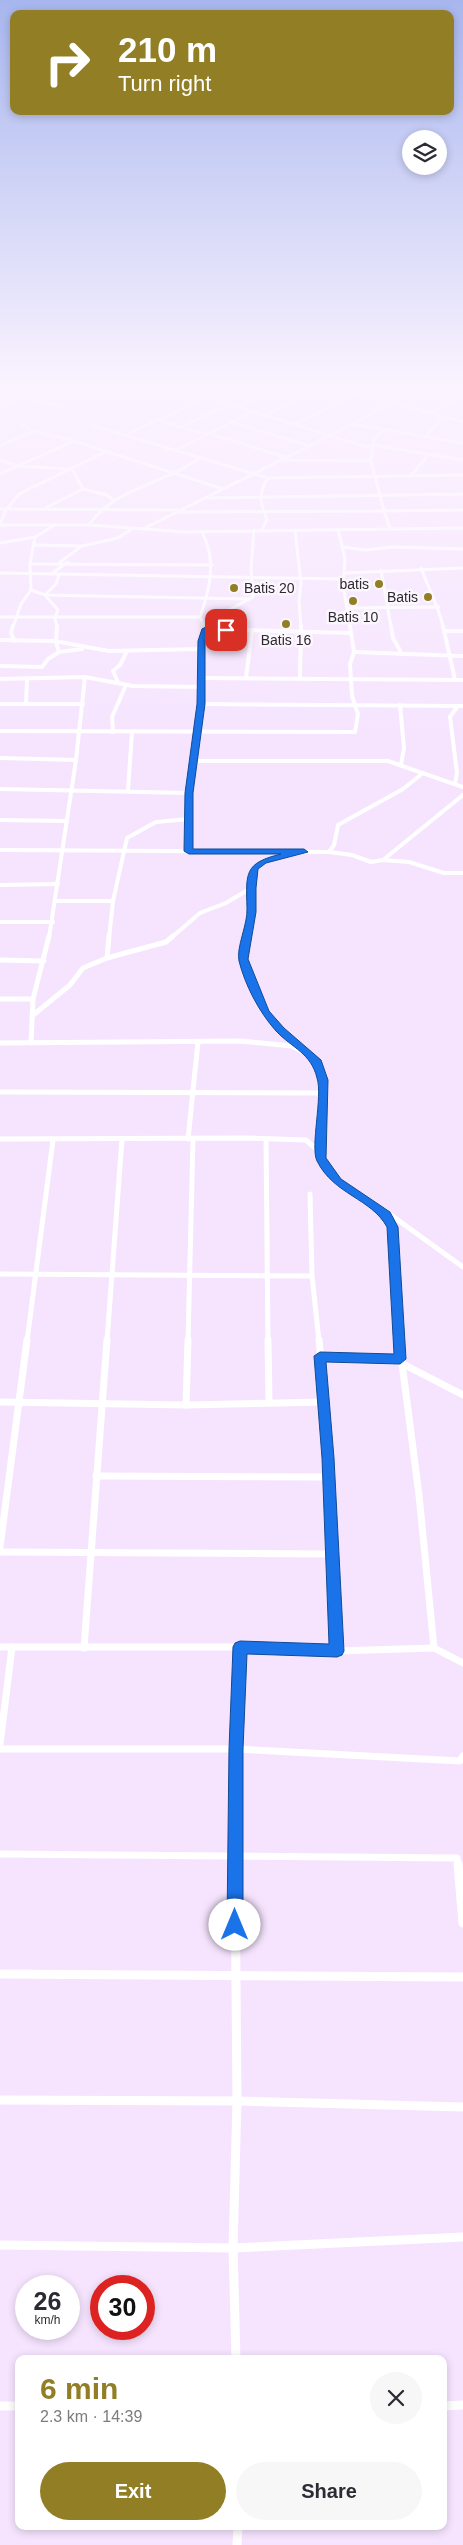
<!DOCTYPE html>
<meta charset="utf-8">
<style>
:root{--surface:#fff;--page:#f7f7f7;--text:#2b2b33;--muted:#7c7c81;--accent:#917e25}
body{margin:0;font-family:Helvetica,sans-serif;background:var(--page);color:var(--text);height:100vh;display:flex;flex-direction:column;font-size:19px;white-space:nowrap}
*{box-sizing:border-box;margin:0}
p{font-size:16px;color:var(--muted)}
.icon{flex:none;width:28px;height:28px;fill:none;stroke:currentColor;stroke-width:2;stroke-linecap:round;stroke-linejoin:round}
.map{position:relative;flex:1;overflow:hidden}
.details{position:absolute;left:15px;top:2355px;width:432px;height:175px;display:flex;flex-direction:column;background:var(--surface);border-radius:10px;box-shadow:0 2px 8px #0003}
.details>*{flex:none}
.guide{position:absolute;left:10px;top:10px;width:444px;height:105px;border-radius:10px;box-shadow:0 2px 8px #0003;background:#917e25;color:#fff;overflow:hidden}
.fabs{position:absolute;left:402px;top:130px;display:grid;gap:10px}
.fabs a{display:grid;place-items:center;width:45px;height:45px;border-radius:50%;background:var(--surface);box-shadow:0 2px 8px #0003;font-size:25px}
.speed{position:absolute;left:15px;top:2275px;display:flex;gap:10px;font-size:25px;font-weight:700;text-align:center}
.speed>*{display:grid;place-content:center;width:65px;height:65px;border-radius:50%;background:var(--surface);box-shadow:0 2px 8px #0003;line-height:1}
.speed small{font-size:12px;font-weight:400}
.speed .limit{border:8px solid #d22;background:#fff;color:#111}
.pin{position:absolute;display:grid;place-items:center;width:42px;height:42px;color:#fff;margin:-21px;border-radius:10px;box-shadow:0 2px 8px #0006}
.me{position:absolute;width:55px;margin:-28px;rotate:0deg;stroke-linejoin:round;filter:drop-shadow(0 0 4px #0008)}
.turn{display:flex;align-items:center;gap:18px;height:105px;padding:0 25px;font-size:22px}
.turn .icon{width:65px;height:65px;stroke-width:2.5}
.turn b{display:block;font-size:35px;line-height:42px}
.round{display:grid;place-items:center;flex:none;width:52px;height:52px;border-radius:26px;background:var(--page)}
.head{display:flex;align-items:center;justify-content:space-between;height:85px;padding:0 25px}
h1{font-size:30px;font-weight:700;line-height:38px;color:var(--accent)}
.button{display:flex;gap:10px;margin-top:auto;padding:10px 25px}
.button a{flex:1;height:58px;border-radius:30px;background:var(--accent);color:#fff;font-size:20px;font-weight:700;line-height:58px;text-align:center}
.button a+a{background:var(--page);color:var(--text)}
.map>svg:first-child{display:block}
</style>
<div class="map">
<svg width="463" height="2545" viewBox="0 0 463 2545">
<rect width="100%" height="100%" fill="#f6e4fe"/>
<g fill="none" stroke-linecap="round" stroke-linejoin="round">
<g stroke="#fff" stroke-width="3">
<path d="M335 387 463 422"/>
<path d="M0 389 67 408"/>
<path d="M170 389 206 397 367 447 372 445 463 460"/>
<path d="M189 393 202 387"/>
<path d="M64 395 81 387"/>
<path d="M235 407 278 387"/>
<path d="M0 408 43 387"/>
<path d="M430 413 463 395"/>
<path d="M265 415 327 387"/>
<path d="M157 420 205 434"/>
<path d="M231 422 307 445"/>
<path d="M295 424 357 393"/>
<path d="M352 424 463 443"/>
<path d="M23 425 33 431 74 441 223 489"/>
<path d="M91 425 268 478 463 475"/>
<path d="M181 427 228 405"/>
<path d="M208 433 285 457"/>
<path d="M125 435 229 387"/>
<path d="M425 436 444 418"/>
<path d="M0 446 33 431"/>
<path d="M176 450 253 412"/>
<path d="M0 460 17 466 72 469 83 489 107 495 115 501"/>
<path d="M280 460 371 461"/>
<path d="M0 474 74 441"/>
<path d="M410 477 429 454"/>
<path d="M208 498 463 494"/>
<path d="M47 507 83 489"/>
<path d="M0 509 178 510"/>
<path d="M179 512 384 511 371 461 374 440 384 429"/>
<path d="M0 524 6 510 19 494 105 452"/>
<path d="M0 525H89L185 532 463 528"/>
<path d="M89 525C115 487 166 484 201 457"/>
<path d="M390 528 384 511 463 510"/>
<path d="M143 529 331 435 421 387"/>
<path d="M338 529 345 559 343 584 350 627"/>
<path d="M262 530 267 519C260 504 258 492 268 478"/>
<path d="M295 530 301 583 299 601 301 627"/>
<path d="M202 532C217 560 210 588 200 617L205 627"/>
<path d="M0 543 35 537 55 525"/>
<path d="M34 545 83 546"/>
<path d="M342 547 366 550 393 547 463 549"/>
<path d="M60 562 82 546 118 538 133 528"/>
<path d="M30 564 212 565"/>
<path d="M421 568C428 588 439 606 443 627"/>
<path d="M381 570 391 627"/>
<path d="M0 573 343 579"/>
<path d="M345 573 463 568"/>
<path d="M51 574 68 562"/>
<path d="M31 590 45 595 250 599"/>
<path d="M348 608 439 607"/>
<path d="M225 612 253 597 251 568 254 530"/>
<path d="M0 617H200"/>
<path d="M13 627 21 604 31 590 30 564 35 537"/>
<path d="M57 627 55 618 58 610 45 595 56 584 59 575"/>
</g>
<g stroke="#fff" stroke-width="4">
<path d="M13 626 11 632 14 641"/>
<path d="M57 626 56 642 59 652 82 649"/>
<path d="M391 626 393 638 402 654"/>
<path d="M443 626 455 680"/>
<path d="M206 629 349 633"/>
<path d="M445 631H463"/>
<path d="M0 640 54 641 109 651 201 649"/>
<path d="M354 652 463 656"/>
<path d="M0 666 42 667 48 659 59 652"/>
<path d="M202 678 463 680"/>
<path d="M246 678 252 630"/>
<path d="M300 678 301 626"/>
<path d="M0 679 85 677 133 686 201 687"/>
<path d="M118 682 113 671 120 665 127 651"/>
<path d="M26 703 27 679"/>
<path d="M0 704H83"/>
<path d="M201 704 463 706"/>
<path d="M400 705 404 748 401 765"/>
<path d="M0 731 355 732 358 714 352 696 350 664 354 652 350 626"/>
<path d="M113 732 112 717 126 685"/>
<path d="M0 758 76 760"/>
<path d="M194 761H388L463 787"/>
<path d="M455 784 457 773 450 717 457 707"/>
<path d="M0 789 189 793"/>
<path d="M128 790 132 732"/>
<path d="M0 820 67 821"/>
<path d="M0 850 329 852 352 855 371 862 383 860 409 862 444 873H463"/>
<path d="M189 851V793L199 731 202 641 206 629 204 626"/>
<path d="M329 852 334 845 338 825 403 789 423 773"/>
<path d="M383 860 463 795"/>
<path d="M0 885 58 884"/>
<path d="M55 901H113"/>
<path d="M0 922H53"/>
<path d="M49 938 76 760 85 677"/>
<path d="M109 938 113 901 127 838 156 822 189 819"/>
<path d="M171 938 200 913 226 903 251 888"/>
<path d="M247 938 252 912 251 888 254 869 263 861 290 853"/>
</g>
<g stroke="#fff" stroke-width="5">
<path d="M247 936 243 959 265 1012 298 1046"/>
<path d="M107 958 109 936"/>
<path d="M0 960 44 961"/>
<path d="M0 999H33"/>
<path d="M32 1016 70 985 83 968 107 958 166 942 173 936"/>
<path d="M0 1043 241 1041 292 1046 313 1057 320 1067 324 1087 322 1160 338 1180 377 1208 393 1227 399 1341"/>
<path d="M31 1043 33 999 49 936"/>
<path d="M0 1092 323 1093"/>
<path d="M0 1139 245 1138 306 1140 321 1153"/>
<path d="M188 1139 198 1042"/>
<path d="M266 1139 268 1341"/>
<path d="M310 1194 312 1276 319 1341"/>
<path d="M384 1210 463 1267"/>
<path d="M0 1274 312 1276"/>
<path d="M27 1341 53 1140"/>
<path d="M107 1341 122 1139"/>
<path d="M188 1341 193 1139"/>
</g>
<g stroke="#fff" stroke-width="7">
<path d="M268 1340 269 1402"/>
<path d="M319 1340 325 1402 337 1651"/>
<path d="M399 1340 419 1495 434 1648"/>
<path d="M320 1357 400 1359"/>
<path d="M401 1363 463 1395"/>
<path d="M0 1402 186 1405 325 1402"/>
<path d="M186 1405 188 1340"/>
<path d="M96 1476 329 1477"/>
<path d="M0 1547 27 1340"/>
<path d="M0 1552 333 1554"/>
<path d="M0 1647H240L337 1651 434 1648 463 1663"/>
<path d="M84 1648 107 1340"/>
<path d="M0 1744 12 1647"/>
<path d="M0 1749H236L460 1761 463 1756"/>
<path d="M0 1854 457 1858 458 1865"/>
<path d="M235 1865 240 1647"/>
</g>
<g stroke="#fff" stroke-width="9">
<path d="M235 1864 237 2101 233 2248 236 2359"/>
<path d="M458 1864 463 1923"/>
<path d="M0 1974 463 1977"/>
<path d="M0 2100 237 2101 463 2107"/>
<path d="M0 2245 233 2248 463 2237"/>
<path d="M0 2406H19"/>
<path d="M444 2406 463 2405"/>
<path d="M237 2545 238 2526"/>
</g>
</g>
<linearGradient id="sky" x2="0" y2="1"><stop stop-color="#a7b6ee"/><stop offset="0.52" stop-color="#fbf3ff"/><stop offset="1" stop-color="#fbf3ff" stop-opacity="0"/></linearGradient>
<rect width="463" height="743" fill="url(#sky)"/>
<path fill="#1a73e8" stroke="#114b97" d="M206 627 230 630 226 632 209 631 205 641V704L193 793V849H304L308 852 266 863 258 869 256 888V912L248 959 269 1011 284 1028 321 1060 328 1080 326 1158 341 1179 390 1212 398 1227 406 1359 400 1364 326 1362 334 1458 344 1651 342 1655 337 1657 247 1654 243 1749V1925L241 1931 235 1933 229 1931 227 1925 229 1749 233 1647 235 1643 240 1641 329 1644 322 1458 314 1356 320 1352 394 1354 387 1227C371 1198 334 1195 317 1161 310 1147 323 1096 317 1078 311 1053 292 1048 276 1031 259 1012 245 985 239 961 236 947 248 924 247 908 246 873 244 863 281 854H189L184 851 185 793 197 704 198 641 202 629Z"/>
<g fill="#917e25" stroke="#fbf7fc" stroke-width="2">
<circle cx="379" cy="584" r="5"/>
<circle cx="234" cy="588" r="5"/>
<circle cx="428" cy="597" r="5"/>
<circle cx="353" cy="601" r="5"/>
<circle cx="286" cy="624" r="5"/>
</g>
<g text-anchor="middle" stroke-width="5" stroke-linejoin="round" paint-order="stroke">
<g font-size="14" fill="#2f2832" stroke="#fbf7fc" text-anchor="end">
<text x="369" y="589">batis</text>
<text x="244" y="593" text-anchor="start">Batis 20</text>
<text x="418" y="602">Batis</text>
<text x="353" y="622" text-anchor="middle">Batis 10</text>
<text x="286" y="645" text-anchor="middle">Batis 16</text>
</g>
</g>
</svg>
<div class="fabs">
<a><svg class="icon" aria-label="layers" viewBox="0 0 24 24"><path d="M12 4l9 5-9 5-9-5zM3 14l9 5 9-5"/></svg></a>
</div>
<div class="speed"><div>26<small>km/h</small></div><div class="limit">30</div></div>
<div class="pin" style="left:226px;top:630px;background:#d93025"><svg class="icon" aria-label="arrive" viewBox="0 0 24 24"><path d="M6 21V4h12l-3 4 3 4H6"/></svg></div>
<svg class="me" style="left:235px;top:1925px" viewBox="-20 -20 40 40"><circle r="19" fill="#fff"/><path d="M0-13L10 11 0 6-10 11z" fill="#1a73e8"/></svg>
<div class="guide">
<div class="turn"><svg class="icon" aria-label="right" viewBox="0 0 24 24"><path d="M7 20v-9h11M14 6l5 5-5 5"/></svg><div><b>210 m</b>Turn right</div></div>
</div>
<section class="details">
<div class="head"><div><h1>6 min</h1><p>2.3 km · 14:39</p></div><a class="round"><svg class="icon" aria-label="close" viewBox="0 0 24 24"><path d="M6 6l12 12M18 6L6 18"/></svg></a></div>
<div class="button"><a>Exit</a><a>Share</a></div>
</section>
</div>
